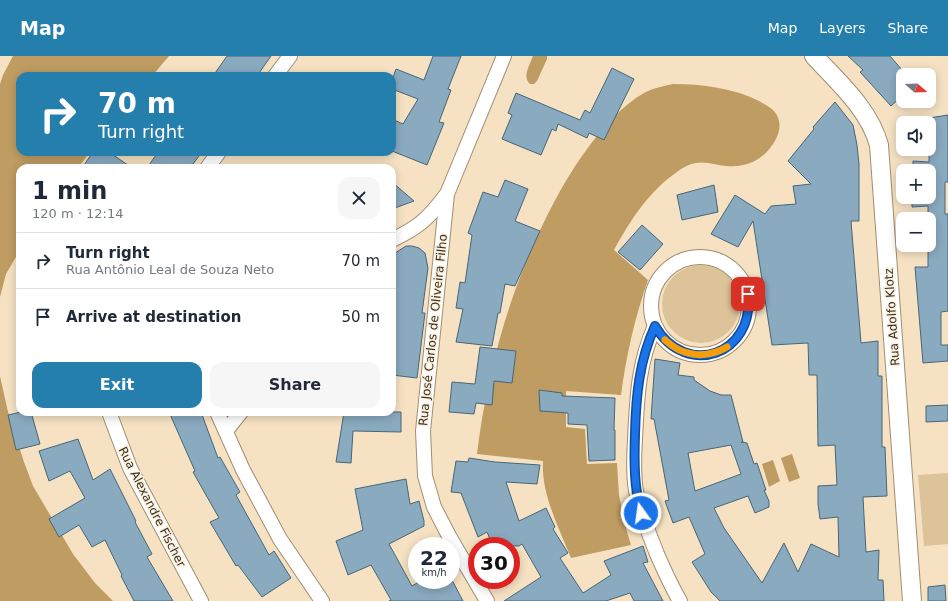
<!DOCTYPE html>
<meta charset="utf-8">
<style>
:root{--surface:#fff;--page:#f6f6f7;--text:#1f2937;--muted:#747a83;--line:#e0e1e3;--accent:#257fad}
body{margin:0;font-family:"DejaVu Sans",sans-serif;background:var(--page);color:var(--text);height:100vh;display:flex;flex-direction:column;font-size:15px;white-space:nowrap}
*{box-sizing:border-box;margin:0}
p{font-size:13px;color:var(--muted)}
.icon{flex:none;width:22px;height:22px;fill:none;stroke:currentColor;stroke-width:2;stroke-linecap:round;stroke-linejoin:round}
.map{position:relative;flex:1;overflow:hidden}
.panel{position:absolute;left:16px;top:108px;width:380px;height:252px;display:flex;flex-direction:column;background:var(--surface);border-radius:12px;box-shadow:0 2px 10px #0003}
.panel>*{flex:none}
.banner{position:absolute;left:16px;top:16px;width:380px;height:84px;border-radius:12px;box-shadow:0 2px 10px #0003;background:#257fad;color:#fff;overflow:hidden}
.needle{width:26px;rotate:109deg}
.buttons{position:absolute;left:896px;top:12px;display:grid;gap:8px}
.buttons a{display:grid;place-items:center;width:40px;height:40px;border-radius:8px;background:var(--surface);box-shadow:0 2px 10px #0003;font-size:20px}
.speed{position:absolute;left:408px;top:481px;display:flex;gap:8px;font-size:20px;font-weight:700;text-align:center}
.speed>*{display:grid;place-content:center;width:52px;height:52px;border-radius:50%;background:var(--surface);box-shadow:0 2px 10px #0003;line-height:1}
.speed small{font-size:10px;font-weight:400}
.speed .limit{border:6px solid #d22;background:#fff;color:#111}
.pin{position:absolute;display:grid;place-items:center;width:34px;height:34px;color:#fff;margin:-17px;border-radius:8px;box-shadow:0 2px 6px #0006}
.me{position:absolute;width:44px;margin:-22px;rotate:346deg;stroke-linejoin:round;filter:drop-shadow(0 0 3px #0008)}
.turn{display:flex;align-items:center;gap:14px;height:84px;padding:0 16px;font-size:18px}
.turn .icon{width:52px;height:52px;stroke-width:2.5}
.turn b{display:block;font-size:28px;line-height:34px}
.round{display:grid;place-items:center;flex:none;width:42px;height:42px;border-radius:12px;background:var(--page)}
.summary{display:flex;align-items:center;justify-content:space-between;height:68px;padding:0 16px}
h1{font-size:24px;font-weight:700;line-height:30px}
.action{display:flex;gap:8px;margin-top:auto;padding:8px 16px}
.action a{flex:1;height:46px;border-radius:12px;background:var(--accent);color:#fff;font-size:16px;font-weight:700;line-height:46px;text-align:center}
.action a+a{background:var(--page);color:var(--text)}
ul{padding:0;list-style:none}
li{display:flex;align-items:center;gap:12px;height:56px;padding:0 16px;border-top:1px solid var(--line)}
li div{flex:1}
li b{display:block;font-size:15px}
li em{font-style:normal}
header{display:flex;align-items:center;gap:24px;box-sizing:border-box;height:56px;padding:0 20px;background:var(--accent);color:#fff}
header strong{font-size:19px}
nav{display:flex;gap:22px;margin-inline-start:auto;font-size:14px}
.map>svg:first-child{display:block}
</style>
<header>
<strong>Map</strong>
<nav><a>Map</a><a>Layers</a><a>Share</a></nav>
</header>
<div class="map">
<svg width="948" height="545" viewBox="0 0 948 545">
<rect width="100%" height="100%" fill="#f6e2c3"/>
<g fill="#ddc399">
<circle cx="701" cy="248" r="39"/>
<path d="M948 417V488L924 490 918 419Z"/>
</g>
<g fill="#bf9c61">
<path d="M13 0H169L152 20H20V96H90L78 112H20V194L6 218 0 241V28L3 19Z"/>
<path d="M673 28C702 28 733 32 759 45 768 50 777 54 779 65 781 73 777 82 773 88 762 105 745 112 726 110 716 109 706 105 696 107 689 108 682 112 677 116 649 135 630 165 614 194L648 224C635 261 626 300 621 339L566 335V371L585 373 587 408 617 407 619 439 625 469 631 489 571 502C559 472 541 438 543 405L477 398C486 324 505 251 536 183 551 150 568 118 590 89 605 69 623 49 644 37 653 32 664 30 673 28Z"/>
<path d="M0 320 8 356 24 406 33 430 73 498 95 527 113 545H0Z"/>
</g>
<g fill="#be9c61">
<path d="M533 0H547V3L537 25 534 28H530C522 21 530 8 533 0Z"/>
<path d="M792 398 800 422 789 426 781 402Z"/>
<path d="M773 404 780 425 769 431 762 408Z"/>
</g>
<g fill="#8aaabf" stroke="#476678" fill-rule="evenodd">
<path d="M227 0H271L257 20H213Z"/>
<path d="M433 0H461L448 33 451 34 439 66 444 67 427 109 392 95V63L403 68 418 43 392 33V24L396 13 424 24Z"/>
<path d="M848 0H890L903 15V39L891 50 860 16 863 14Z"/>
<path d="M612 12 634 23 604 84 589 77 587 82 558 68 556 75 552 73 541 99 502 83 512 59 508 57 516 37 580 64 585 54 590 57Z"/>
<path d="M835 46 853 69 857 89 859 108V165H851L861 287 878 285V320H882V391H885L887 440 863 441 866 496 879 494 878 524H883L884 545H720L711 536 692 506 705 498 689 461 673 467 665 445 669 444 654 363H651L655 303 680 307 678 319 694 321V324L710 335 721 339H731L743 386H741L747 387 754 408 757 407 766 434H764L769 445V451L755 457 748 440 714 452 724 472 762 527 784 487 798 516 811 488 839 501 838 461 820 463 818 448V430L837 429 835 389 818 390 817 319H809L808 287 772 289 753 165 738 191 711 178 735 139 765 158 771 150 796 148 793 130 811 128 788 105 814 73 813 71ZM731 389 741 418 695 435 688 397Z"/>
<path d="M948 59V126H945V158H948V255L941 256V289H948V305L923 307 915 211H928V150L912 151V141H929V115H913V105L929 106V62Z"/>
<path d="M93 96H109L132 112H82Z"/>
<path d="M158 96H202L190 112H147Z"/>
<path d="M505 124 528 133 515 165 540 175 515 230 505 228 500 257H498L492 290 456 286 463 253 456 252 460 226 465 227 472 179 468 177 483 136 498 141Z"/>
<path d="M392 126 414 145 392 153Z"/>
<path d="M714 129 718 156 682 164 677 139Z"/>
<path d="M642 169 663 188 640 214 618 196Z"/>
<path d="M406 190H412L419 192 425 197 428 212 422 257H425L417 322 392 319V199Z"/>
<path d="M480 291 516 295 512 327 494 325 492 349 476 347 474 358 449 356 452 326 475 328Z"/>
<path d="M539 334 562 337V340L615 342 614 374H615V404L589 405 587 369 568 368V357L540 355Z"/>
<path d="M948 349V365L926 366V350Z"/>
<path d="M21 356H31L40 388 16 394 8 359Z"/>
<path d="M169 356H201L218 402 220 401 240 436 236 439 269 499 274 495 291 522 262 541 238 509 236 510 210 466 219 462 193 416 195 415Z"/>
<path d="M344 356H401V376L353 375 351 407 336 406Z"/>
<path d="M78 383 93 424 110 413 136 465 135 466 152 498 147 501 173 545H134L121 520 122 519 105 484 92 491 79 469 59 481 49 463 85 442 70 415 49 425 39 395Z"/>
<path d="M469 402 495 406 540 409 537 428 506 426 519 465 546 452 555 471 553 473 568 497 560 502 583 537 611 519 604 505 643 490 648 506 643 507 663 545H634L630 537 606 545H504L541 521 522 488 519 490H493L487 476 478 481 461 437 451 436 456 405 468 406Z"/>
<path d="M406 423 410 448 419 445 424 465V470L389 488 412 530 422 524H452L463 545H389L391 544 371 509 348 519 336 485 363 474 355 433Z"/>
<path d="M945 529 946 545H928V531Z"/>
</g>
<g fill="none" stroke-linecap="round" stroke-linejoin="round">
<g stroke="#a08e71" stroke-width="16">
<g id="minor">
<path d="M275 20 290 0"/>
<path d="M207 112 219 96"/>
<path d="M392 184C419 171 428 163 446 139"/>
<circle cx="700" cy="250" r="49"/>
<path d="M655 270C638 307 637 343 635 383 634 400 633 418 636 435 640 457 649 477 657 498 664 514 671 530 680 545"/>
<path d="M109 356 130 412 201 545"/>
<path d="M217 356 243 414 280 483 322 545"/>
<path d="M226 375 241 356"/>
<path d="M487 545 449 480 434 451 425 420 423 375 447 138 504 0"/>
</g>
</g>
<g stroke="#a08e71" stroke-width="20">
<path id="tertiary" d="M814 0C839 27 869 53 879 89L912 545"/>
</g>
<use href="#minor" stroke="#fff" stroke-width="14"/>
<use href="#tertiary" stroke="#fff" stroke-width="18"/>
</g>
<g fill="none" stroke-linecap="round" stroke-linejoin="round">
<g stroke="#114b97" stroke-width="10">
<path id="route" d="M641 457C634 431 634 405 635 378 636 340 639 305 655 270 686 323 755 299 748 238"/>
</g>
<use href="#route" stroke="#1a73e8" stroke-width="7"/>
<path stroke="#f59e0b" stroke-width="7" d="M665 284C683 301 706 303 727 291"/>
</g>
<g text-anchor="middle" stroke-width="3" stroke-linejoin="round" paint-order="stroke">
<g font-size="12" fill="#393225" stroke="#fcf1de">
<text transform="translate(892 261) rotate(-94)" y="4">Rua Adolfo Klotz</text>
<text transform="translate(433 274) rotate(-84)" y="4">Rua José Carlos de Oliveira Filho</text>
<text transform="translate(152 451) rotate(63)" y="4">Rua Alexandre Fischer</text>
</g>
</g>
</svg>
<div class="buttons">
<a><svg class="needle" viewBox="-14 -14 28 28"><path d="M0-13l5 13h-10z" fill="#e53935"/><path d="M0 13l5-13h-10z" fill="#747a83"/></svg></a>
<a><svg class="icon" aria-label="sound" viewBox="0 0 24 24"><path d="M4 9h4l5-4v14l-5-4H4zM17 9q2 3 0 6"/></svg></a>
<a>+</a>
<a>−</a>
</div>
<div class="speed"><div>22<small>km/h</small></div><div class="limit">30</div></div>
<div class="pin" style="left:748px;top:238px;background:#d93025"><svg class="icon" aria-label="arrive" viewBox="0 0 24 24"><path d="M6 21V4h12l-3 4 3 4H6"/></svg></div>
<svg class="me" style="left:641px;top:457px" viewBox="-20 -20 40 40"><circle r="17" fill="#1a73e8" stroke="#fff" stroke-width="3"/><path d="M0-11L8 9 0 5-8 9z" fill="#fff"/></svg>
<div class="banner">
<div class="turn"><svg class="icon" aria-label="right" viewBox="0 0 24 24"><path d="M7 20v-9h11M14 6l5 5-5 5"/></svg><div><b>70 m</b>Turn right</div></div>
</div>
<section class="panel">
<div class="summary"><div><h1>1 min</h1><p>120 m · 12:14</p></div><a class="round"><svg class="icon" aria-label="close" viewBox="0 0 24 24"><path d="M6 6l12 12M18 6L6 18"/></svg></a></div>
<ul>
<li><svg class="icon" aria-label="right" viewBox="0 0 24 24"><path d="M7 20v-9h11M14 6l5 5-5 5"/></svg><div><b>Turn right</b><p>Rua Antônio Leal de Souza Neto</p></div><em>70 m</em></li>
<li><svg class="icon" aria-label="arrive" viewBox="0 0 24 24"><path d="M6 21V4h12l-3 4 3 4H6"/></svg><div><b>Arrive at destination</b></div><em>50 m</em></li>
</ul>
<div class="action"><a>Exit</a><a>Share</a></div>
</section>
</div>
